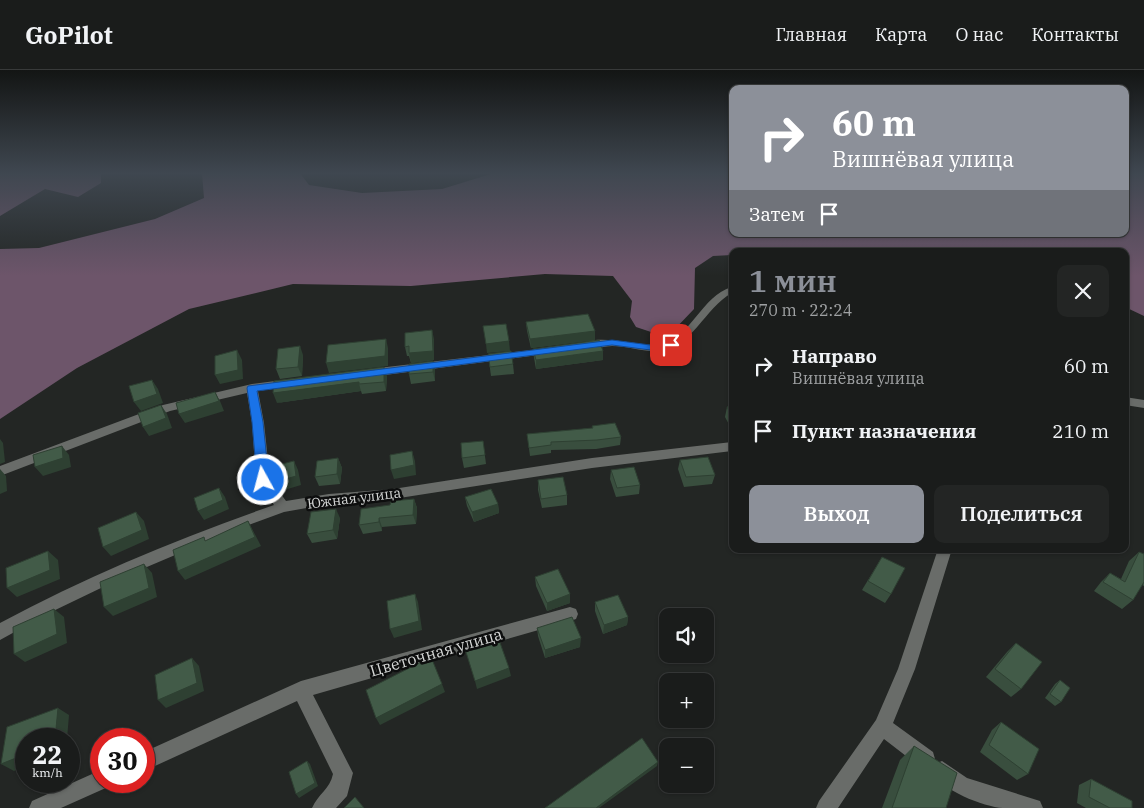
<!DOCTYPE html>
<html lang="ru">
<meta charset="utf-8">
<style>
:root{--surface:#1a1c1b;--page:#232524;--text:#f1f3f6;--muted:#9fa1a3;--line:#383a3a;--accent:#8c9099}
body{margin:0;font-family:"IBM Plex Serif",serif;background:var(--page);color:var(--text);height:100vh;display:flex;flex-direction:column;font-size:19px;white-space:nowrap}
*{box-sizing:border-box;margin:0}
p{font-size:16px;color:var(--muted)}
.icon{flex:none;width:28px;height:28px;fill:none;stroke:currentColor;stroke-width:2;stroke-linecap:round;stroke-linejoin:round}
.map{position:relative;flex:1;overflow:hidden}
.drawer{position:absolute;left:729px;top:178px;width:400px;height:305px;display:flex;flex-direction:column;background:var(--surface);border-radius:10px;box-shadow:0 1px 4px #0004,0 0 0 1px var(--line)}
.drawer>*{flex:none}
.guide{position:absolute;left:729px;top:15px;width:400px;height:152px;border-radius:10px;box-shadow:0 1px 4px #0004,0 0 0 1px var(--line);background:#8c9099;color:#fff;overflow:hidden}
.buttons{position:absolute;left:659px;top:538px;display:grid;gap:10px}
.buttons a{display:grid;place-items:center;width:55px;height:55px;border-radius:10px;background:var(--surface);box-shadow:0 1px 4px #0004,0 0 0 1px var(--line);font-size:25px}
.speed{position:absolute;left:15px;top:658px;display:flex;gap:10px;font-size:25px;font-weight:700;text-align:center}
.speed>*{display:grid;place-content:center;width:65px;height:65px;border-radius:50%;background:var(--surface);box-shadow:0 1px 4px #0004,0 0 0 1px var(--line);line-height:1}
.speed small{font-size:12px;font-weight:400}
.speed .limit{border:8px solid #d22;background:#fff;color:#111}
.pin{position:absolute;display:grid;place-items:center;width:42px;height:42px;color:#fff;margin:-21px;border-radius:10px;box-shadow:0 2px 8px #0006}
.me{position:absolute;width:55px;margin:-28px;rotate:353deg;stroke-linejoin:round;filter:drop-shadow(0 0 4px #0008)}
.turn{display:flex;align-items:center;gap:18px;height:105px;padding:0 20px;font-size:22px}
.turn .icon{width:65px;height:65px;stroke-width:2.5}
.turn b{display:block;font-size:35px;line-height:42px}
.then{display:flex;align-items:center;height:48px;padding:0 20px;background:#0003;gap:10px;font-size:19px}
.round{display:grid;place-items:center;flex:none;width:52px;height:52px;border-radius:10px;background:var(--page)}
.headline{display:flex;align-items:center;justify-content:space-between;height:85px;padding:0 20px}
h1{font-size:30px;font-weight:600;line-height:38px;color:var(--accent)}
.button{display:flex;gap:10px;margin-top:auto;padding:10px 20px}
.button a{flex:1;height:58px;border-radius:10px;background:var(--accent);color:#fff;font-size:20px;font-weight:600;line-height:58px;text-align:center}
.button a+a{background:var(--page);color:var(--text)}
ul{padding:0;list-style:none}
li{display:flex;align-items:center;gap:15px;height:65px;padding:0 20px}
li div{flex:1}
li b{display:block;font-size:19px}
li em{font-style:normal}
header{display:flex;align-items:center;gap:30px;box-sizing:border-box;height:70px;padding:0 25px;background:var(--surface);border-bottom:1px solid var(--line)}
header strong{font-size:24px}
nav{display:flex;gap:28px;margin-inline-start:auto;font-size:18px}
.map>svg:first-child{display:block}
</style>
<header>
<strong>GoPilot</strong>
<nav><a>Главная</a><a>Карта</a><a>О нас</a><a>Контакты</a></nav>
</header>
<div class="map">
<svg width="1144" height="738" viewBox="0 0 1144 738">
<rect width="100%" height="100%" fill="#232624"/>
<g fill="#6d556a">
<path d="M0 103H101V113L78 127 45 119 0 146Z"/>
<path d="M202 103H300L309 115 362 123 442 119 494 103H732V164H1125V103H1144V246L1125 237V181H732V185L713 186 695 198 694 239 674 260 660 265 636 257 630 247 632 231 613 206 545 204 411 216 293 214 189 239 77 298 0 349V179L39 178 155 149 204 128Z"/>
</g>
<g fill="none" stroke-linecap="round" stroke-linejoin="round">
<g fill="#696c69" fill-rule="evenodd">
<path d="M732 217V223C704 238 693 278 658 281 643 282 627 276 612 276 602 276 586 283 579 276 595 261 642 278 661 274 692 267 701 226 732 217Z"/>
<path d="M549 278 553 279 554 281 553 283 370 307 364 303 370 299Z"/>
<path d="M291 309 297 313 295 316 258 321 264 353 270 409 286 431 329 424 393 419 592 388 732 372V381L592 398 393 429 329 434 284 442 227 463 128 505 49 543 0 570V553C87 506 180 468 274 435L256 410 252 353 247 323 170 341 0 406V396L163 335 252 314Z"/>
<path d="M1125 327 1144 330V338L1125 335Z"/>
<path d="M938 479H952L915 599 893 653 933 682 935 689 933 696 926 698 919 696 884 669 838 738H816L819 731 876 650 898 599Z"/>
<path d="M570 537 576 539 578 544 576 549 570 551 313 625 353 703 347 726 336 738H312C318 724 330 719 333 704L297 631 144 701V682L301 611Z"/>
<path d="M942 691 967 708 1040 731 1043 738C1030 738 1016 738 1003 738 984 737 940 720 932 701L935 694Z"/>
<path d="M101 700V711H110L108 717 61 738H29L32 731Z"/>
</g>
</g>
<g fill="#394e3e">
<path d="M526 252 595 261V270L531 278 527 261Z"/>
<path d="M434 269V290L411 293 409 286H407L405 277Z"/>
<path d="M533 279 603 281V290L536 299 534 288Z"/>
<path d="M488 284 513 294 514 304 491 306Z"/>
<path d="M732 284V297L729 294 731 285Z"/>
<path d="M303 285 302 306 280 309 276 299Z"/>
<path d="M433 291 435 300V311L411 314 409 304Z"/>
<path d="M387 306 386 321 362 324 361 321 277 333Z"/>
<path d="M732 336V360L725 347 727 337Z"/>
<path d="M592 356 621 367 620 375 596 379 551 380V383L530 386 527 364 592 358Z"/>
<path d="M483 371 486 394 464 398 462 388Z"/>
<path d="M338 388 342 398 340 414 319 416 315 407Z"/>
<path d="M680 390 715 405 712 414 684 417 678 399Z"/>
<path d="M611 400 640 415 639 424 616 427 610 409Z"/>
<path d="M538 410 567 425V435L542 438 538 420Z"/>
<path d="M465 427 498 434 499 443 474 452 467 436Z"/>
<path d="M414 429 417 438 416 454 382 457V461L363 464 359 455 390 435Z"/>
<path d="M340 448 337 469 312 473 307 464Z"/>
<path d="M906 479H920L916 484Z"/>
<path d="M1139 482 1144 484V516L1142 515 1133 530 1122 539 1094 521 1101 512 1110 503 1121 509 1129 491Z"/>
<path d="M882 487 891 524 885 533 862 520Z"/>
<path d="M535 507 570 524V533L547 541 536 516Z"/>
<path d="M595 532 628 547 627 555 603 564 595 541Z"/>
<path d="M537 558 580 577 545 588 538 566Z"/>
<path d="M1016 573 1021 619 1011 627 986 607 1007 582Z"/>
<path d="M1060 610 1061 632 1055 636 1045 628 1055 614Z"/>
<path d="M1001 652 1028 704 1017 710 980 682 992 660Z"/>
<path d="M914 676 946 738H882L900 690Z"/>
<path d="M1091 709 1132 738H1086L1077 733 1079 715Z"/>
</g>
<g fill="#2e4032">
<path d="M432 260 434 269V290L411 293 409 283Z"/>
<path d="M595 261V270L531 278 530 269Z"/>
<path d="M386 269 388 278V296L329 303 326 293Z"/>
<path d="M509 271 510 281 487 283 486 274Z"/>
<path d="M300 276 303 285 302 306 298 297Z"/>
<path d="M237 280 242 290 243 309 220 314 215 305Z"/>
<path d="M603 281V290L536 299V290Z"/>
<path d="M433 291 435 300V311L433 302Z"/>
<path d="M384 297 387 306 386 321 384 312Z"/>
<path d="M152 310 158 319 163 333 141 341 134 332Z"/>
<path d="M359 312V314L361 321 277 333 273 323Z"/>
<path d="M215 322 220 331 224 341 185 353 179 344Z"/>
<path d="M161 335 167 344 172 358 149 366 143 357Z"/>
<path d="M0 369 3 373 5 392 0 394Z"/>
<path d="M62 376 69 385 71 397 43 406 35 397Z"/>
<path d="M412 381 415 391 416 405 394 409 391 400Z"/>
<path d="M338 388 342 398 340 414 337 404Z"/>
<path d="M294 391 298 400 301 415 281 421 276 412Z"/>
<path d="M0 399 6 406 7 421 0 424Z"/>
<path d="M219 418 225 427 229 439 204 450 198 441Z"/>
<path d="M414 429 417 438 416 454 413 445Z"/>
<path d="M498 434 499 443 474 452 472 442Z"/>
<path d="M336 439 340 448 337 469 333 460Z"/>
<path d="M136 442 144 451 149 469 111 486 103 477Z"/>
<path d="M379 448 382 457V461L379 452Z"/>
<path d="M248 451 261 476 185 510 178 501Z"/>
<path d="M48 481 58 490 60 509 17 527 7 518Z"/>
<path d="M144 494 152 503 157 527 113 546 104 537Z"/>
<path d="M415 524 418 532 422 560 394 568 390 559Z"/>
<path d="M570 524V533L547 541V533Z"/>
<path d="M54 539 64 547 67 573 25 592 14 584Z"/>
<path d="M628 547 627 555 603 564 604 555Z"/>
<path d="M581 568 580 577 545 588V580Z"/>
<path d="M192 588 199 596 204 621 166 638 158 630Z"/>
<path d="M509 598 511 606 477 619 475 611Z"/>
<path d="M442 614 445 622 380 655 376 648Z"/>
<path d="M58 638 69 645 67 669H55Z"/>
<path d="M26 684V696L14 701 1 694Z"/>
<path d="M307 691 310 694 318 716 299 728 296 724Z"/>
<path d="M658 692 657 696 599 738H596Z"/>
</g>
<g fill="#425b48" stroke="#2e4032">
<path d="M588 244 595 261 530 269 526 252Z"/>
<path d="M506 254 509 271 486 274 483 256Z"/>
<path d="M432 260 433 281 409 283V276L405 277V263Z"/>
<path d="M386 269 385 286 326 293 328 275Z"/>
<path d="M599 270 603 281 536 290 533 279Z"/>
<path d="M300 276 298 297 276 299 278 279Z"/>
<path d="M237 280 238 300 215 305V286Z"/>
<path d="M511 281 513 294 490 297 488 284Z"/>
<path d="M433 291V302L409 304V294Z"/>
<path d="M384 297V312L359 314V312L273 323 274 311Z"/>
<path d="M152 310 157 324 134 332 129 316Z"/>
<path d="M215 322 219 331 179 344 176 333Z"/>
<path d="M161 335 166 348 143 357 138 343Z"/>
<path d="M732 336V346L727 337Z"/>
<path d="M615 353 621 367 597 370 551 372V375L529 378 527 364 593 358 592 356Z"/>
<path d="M483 371 485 385 462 388 461 373Z"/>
<path d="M62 376 63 388 35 397 33 385Z"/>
<path d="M412 381 414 395 391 400 390 385Z"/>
<path d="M708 387 715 405 686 407 680 390Z"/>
<path d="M338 388 337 404 315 407 317 391Z"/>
<path d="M294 391 296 406 276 412 274 396Z"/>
<path d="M634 397 640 415 617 418 611 400Z"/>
<path d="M563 407 567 425 541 429 538 410Z"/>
<path d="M219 418 223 430 198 441 194 428Z"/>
<path d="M491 419 498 434 472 442 465 427Z"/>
<path d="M414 429 413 445 379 448V452L359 455 361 439 390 435 391 431Z"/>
<path d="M336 439 333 460 307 464 311 442Z"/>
<path d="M136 442 142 460 103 477 98 458Z"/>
<path d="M248 451 255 467 178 501 173 480 204 467 205 471Z"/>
<path d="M48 481 50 500 7 518 6 498Z"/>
<path d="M1139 482 1144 484V512L1133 530 1103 512 1110 503 1125 512Z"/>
<path d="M882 487 905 498 891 524 868 511Z"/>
<path d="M144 494 149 518 104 537 100 512Z"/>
<path d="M558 499 570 524 547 533 535 507Z"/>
<path d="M415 524 419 551 390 559 387 531Z"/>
<path d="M618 525 628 547 604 555 595 532Z"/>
<path d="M54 539 57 564 14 584 13 557Z"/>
<path d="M572 547 581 568 545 580 537 558Z"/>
<path d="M499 570 509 598 475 611 466 582Z"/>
<path d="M1016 573 1042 592 1021 619 995 599Z"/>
<path d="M431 587 442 614 376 648 366 620Z"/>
<path d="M192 588 197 613 158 630 155 605Z"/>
<path d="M1060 610 1070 618 1061 632 1050 624Z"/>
<path d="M58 638 55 669H26V684L1 694 7 657Z"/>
<path d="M1001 652 1039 679 1028 704 989 675Z"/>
<path d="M642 668 658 692 596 738H545Z"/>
<path d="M914 676 957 703 946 738H892Z"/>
<path d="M307 691 315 713 296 724 289 702Z"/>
<path d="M1091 709 1132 731V738H1110L1089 727Z"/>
<path d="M355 727 364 738H344Z"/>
</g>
<linearGradient id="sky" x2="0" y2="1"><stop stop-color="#131514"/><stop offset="0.5" stop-color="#3f4750"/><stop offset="1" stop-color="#3f4750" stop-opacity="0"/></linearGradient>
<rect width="1144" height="206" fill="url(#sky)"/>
<path fill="#1a73e8" stroke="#114b97" d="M612 270 658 276 671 272 676 275 658 281 612 275 257 321 263 352 269 410 267 413H259L257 410 252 352 247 318 248 316Z"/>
<g text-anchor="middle" stroke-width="5" stroke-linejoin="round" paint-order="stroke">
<g font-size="14" fill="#d5d7d6" stroke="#0d0e0e">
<text transform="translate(354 428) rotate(-7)" y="5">Южная улица</text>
</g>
<g font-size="16" fill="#d5d7d6" stroke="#0d0e0e">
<text transform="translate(436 582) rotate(-16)" y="6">Цветочная улица</text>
</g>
</g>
</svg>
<div class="buttons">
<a><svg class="icon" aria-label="sound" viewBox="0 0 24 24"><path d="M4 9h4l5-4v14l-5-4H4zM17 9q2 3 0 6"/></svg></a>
<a>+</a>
<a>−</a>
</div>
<div class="speed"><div>22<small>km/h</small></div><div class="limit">30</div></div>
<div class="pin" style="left:671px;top:275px;background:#d93025"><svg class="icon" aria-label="arrive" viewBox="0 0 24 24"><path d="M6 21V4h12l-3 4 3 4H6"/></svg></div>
<svg class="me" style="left:263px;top:410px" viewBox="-20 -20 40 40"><circle r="17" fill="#1a73e8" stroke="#fff" stroke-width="3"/><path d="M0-11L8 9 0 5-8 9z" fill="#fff"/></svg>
<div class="guide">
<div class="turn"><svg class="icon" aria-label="right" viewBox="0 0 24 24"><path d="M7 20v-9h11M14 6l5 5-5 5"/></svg><div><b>60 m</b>Вишнёвая улица</div></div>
<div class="then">Затем<svg class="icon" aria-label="arrive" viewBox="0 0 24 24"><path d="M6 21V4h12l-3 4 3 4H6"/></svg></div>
</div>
<section class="drawer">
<div class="headline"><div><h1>1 мин</h1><p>270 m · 22:24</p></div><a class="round"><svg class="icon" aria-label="close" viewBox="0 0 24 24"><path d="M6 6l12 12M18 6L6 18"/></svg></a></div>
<ul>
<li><svg class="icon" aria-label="right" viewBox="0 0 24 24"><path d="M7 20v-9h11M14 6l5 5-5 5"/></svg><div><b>Направо</b><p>Вишнёвая улица</p></div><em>60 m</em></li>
<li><svg class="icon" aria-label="arrive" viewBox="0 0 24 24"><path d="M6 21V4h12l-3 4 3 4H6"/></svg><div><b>Пункт назначения</b></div><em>210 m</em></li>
</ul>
<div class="button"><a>Выход</a><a>Поделиться</a></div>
</section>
</div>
